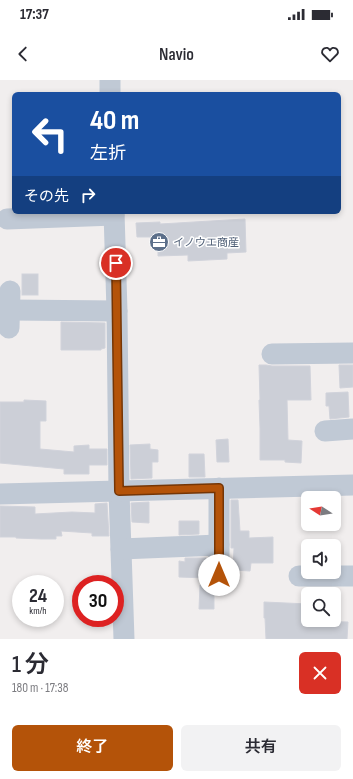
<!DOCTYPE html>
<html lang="ja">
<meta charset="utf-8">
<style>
:root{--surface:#fff;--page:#f2f2f3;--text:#2b2b33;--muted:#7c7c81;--accent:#b45309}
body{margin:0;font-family:"Sofia Sans Condensed","Noto Sans JP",sans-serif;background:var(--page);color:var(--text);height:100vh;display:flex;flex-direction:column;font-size:15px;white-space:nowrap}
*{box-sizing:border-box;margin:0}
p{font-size:13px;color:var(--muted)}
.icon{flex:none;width:22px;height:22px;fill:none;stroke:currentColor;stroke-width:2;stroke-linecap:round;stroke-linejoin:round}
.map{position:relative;height:559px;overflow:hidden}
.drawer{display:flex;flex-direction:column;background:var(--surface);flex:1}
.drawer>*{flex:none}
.banner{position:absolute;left:12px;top:12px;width:329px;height:122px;border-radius:6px;box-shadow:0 2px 6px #0003;background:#1a4fa0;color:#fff;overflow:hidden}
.needle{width:26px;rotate:282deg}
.buttons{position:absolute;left:301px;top:411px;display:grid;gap:8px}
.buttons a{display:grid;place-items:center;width:40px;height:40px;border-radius:6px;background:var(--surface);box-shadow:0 2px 6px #0003;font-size:20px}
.speed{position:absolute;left:12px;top:495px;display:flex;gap:8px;font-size:20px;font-weight:700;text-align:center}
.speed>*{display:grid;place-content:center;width:52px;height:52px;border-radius:50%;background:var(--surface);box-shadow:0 2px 6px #0003;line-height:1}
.speed small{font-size:10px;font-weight:400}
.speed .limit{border:6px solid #d22;background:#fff;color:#111}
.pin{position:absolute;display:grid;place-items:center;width:34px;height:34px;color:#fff;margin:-17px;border:2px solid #fff;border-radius:50%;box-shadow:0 1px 4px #0007}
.me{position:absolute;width:44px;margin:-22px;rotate:0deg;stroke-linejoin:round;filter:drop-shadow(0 0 3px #0008)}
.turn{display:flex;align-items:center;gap:14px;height:84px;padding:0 12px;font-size:18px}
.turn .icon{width:52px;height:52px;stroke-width:2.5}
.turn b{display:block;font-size:28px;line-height:34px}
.then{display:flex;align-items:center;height:38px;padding:0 12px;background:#0003;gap:8px;font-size:15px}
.round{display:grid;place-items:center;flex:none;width:42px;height:42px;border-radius:6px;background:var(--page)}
.summary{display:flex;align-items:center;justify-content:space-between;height:68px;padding:0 12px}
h1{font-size:24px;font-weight:600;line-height:30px}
.cta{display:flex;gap:8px;margin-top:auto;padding:8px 12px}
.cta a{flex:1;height:46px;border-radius:6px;background:var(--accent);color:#fff;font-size:16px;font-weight:600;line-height:46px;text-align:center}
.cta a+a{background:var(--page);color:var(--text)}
.status{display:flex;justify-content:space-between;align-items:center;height:28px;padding:0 20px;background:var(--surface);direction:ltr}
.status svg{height:11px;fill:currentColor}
header{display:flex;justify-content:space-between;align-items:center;height:52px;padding:0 12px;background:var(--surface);font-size:18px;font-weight:600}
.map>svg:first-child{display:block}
</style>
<div class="status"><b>17:37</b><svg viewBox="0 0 49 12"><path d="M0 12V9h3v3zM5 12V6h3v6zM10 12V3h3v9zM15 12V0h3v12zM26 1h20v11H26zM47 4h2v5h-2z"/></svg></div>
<header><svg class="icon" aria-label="back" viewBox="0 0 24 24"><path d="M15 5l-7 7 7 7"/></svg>Navio<svg class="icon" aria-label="heart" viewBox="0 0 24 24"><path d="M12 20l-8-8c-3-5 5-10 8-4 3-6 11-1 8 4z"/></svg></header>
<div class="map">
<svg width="353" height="559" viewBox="0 0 353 559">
<rect width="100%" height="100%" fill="#f1eeee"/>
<g fill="#cccfd7" stroke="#d1d3db">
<path d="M245 139 246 172 227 173V179L188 181V175L158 176V165H155V157H137L136 143 160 142V144Z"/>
<rect x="22" y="194" width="16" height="21"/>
<path d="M61 242 105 243V268L101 269V270H61Z"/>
<path d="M259 285H266L272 286H310L311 320H287L288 360 302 361 301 383 285 382V380H260V348L259 320H260Z"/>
<path d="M339 285H353V307L340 308Z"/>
<path d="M348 312 349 337 330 339 329 326H326V313Z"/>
<path d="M24 320 46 321V341H40V369L74 372V366L89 365V369H107V385H89V394H64V389L0 383V322H24Z"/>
<path d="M228 359 229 382H217L216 360Z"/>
<path d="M150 364V369L158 370V382H152V398L131 399 130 365Z"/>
<path d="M189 374H204L205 397H189Z"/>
<path d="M231 420H238L240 451H249V458L273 457V483H251L250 491 233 490 234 468H231Z"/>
<path d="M149 422V443L132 442 131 423Z"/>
<path d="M107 423 109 456H92V453L61 451 62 456H56V459H42L16 458V457H0V426L35 427V434L72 432 95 433V424Z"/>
<path d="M179 441H199V454L179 455Z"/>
<path d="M185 478H206V498L179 497V481L185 482Z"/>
<path d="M200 505H212L214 506V529H199Z"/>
<path d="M264 522 308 524V541L348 542 347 559H266L265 538H264Z"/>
</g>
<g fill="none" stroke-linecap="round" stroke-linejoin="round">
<g stroke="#c0c9d5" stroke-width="21">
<path d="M110 0V14"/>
<path d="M114 132 117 231 119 411 124 559"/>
<path d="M7 139 114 135"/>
<path d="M10 230 117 231"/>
<path d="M9 248 10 211"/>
<path d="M272 274 353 273"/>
<path d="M325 351 353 349"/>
<path d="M219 408V495"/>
<path d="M0 414 353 405"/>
<path d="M121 469 219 465"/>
<path d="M299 496H353"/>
</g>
</g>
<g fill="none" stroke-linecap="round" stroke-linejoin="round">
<g stroke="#753606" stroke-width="10">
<path id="route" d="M116 183 119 411 219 408V495"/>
</g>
<use href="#route" stroke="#b45309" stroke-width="7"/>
</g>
<defs>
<g id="office-disc" transform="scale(1)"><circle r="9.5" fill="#5c6f8a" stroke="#fff"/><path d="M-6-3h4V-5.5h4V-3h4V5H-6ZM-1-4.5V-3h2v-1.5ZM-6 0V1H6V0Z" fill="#fff"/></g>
</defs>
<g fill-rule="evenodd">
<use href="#office-disc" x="159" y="162"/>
</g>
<g text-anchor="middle" stroke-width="3" stroke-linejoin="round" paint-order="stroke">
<g font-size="11" fill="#4e5e75" stroke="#fff" text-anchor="start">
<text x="173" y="166">イノウエ商産</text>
</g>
</g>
</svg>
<div class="buttons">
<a><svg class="needle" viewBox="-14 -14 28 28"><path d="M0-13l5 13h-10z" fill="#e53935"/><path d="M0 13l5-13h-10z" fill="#7c7c81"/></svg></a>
<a><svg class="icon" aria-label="sound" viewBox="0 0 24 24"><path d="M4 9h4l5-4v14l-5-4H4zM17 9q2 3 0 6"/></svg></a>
<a><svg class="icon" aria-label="search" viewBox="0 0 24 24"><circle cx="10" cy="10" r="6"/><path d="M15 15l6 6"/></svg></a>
</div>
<div class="speed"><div>24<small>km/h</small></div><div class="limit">30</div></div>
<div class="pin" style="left:116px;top:183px;background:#d93025"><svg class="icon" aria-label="arrive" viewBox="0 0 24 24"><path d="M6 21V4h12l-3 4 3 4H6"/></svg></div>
<svg class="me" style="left:219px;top:495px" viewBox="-20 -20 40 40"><circle r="19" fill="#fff"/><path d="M0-13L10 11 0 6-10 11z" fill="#b45309"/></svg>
<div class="banner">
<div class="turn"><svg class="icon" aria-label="left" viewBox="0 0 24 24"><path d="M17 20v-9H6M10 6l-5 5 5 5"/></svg><div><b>40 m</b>左折</div></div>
<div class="then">その先<svg class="icon" aria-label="right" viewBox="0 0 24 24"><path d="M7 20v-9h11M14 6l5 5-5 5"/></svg></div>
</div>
</div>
<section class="drawer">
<div class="summary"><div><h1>1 分</h1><p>180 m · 17:38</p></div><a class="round" style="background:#d93025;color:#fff"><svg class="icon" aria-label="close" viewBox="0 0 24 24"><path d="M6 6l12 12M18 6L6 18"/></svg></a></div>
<div class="cta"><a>終了</a><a>共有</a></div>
</section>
